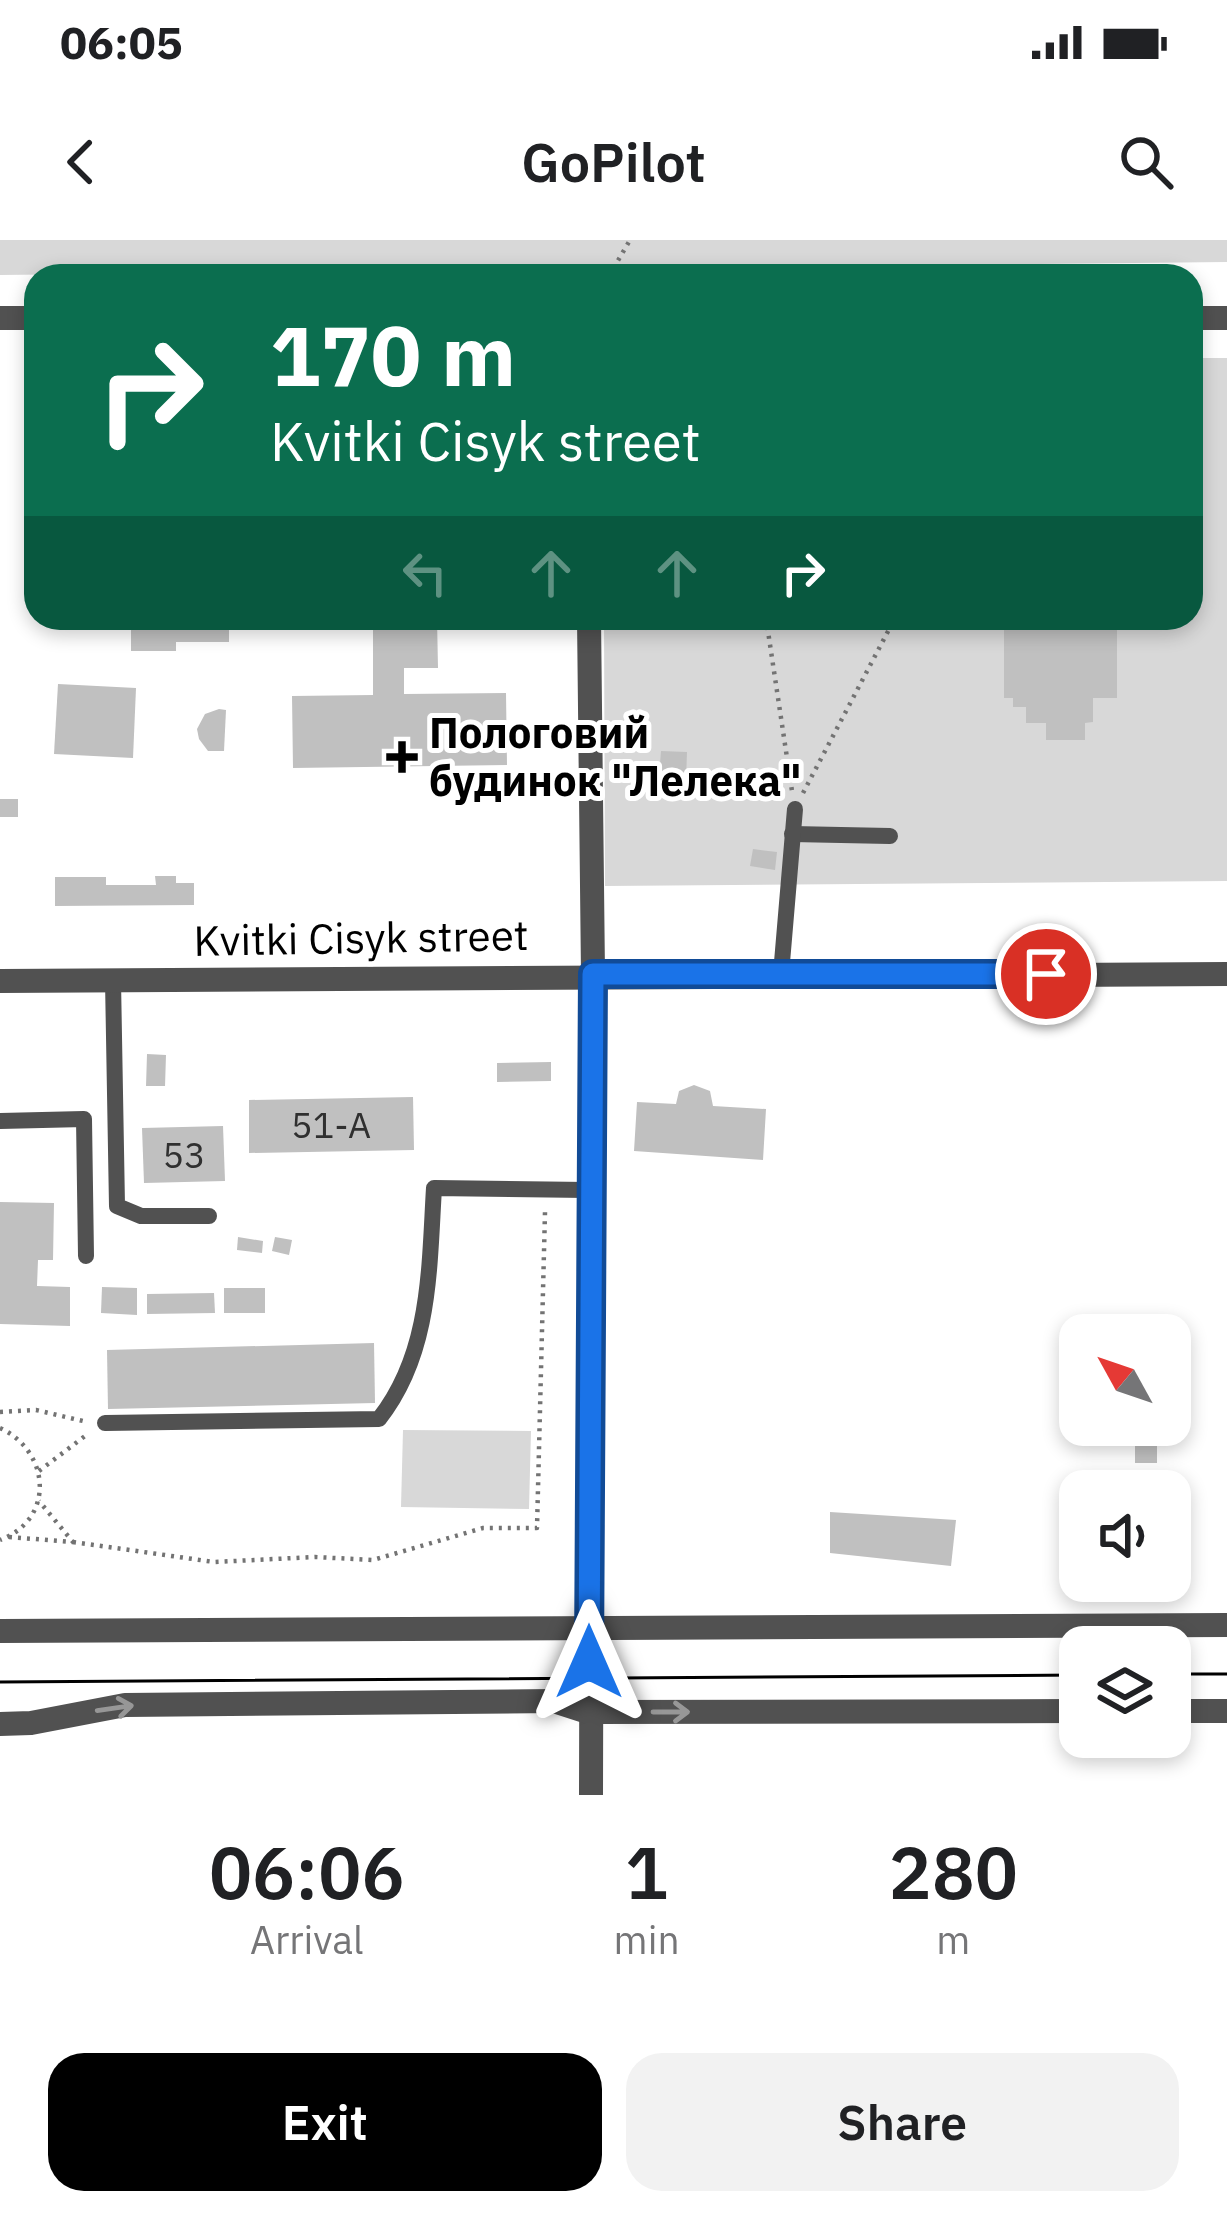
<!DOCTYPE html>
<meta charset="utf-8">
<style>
:root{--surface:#fff;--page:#f2f2f2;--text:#202124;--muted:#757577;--accent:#000}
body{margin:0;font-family:"IBM Plex Sans",sans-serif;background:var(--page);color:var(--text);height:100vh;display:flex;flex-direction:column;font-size:45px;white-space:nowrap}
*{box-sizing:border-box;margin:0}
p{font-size:39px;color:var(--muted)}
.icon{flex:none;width:66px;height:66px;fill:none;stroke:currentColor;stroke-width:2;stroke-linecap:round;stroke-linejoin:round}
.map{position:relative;height:1555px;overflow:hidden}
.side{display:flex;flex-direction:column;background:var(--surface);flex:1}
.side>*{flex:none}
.top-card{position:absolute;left:24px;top:24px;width:1179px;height:366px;border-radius:36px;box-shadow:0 6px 18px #0003;background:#0b6e4f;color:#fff;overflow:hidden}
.needle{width:78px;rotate:310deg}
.controls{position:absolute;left:1059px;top:1074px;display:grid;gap:24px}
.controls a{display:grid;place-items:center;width:132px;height:132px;border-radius:24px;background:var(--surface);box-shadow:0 6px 18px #0003;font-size:60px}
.pin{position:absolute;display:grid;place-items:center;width:102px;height:102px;color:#fff;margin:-51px;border:6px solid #fff;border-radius:50%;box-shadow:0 3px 12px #0007}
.me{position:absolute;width:132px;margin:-66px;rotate:0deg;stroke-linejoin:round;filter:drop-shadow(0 0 9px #0008)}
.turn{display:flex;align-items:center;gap:42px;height:252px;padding:0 48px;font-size:54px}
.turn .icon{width:156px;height:156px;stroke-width:2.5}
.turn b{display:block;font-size:84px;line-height:102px}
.lanes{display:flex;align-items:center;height:114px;padding:0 48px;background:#0003;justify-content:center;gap:60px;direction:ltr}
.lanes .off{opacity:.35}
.eta{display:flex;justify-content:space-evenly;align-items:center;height:204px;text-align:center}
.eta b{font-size:72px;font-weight:600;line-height:84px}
.cta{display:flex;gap:24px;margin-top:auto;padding:24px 48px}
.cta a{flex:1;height:138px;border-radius:36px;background:var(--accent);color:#fff;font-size:48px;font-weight:600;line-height:138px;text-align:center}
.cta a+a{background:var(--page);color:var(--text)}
.status{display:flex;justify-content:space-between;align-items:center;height:84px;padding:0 60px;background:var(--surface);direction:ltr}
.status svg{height:33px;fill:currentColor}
header{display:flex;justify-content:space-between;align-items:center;height:156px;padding:0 48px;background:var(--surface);font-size:54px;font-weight:600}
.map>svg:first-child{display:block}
</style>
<div class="status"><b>06:05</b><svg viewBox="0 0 49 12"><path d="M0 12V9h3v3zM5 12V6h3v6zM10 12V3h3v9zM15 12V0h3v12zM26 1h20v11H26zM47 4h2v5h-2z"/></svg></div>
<header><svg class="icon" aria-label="back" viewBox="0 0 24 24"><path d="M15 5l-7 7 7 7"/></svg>GoPilot<svg class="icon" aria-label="search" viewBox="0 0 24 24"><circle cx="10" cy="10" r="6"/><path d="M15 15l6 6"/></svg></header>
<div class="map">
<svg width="1227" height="1555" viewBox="0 0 1227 1555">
<rect width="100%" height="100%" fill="#fff"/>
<g fill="#d8d8d8">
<path d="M0 0H1227V22L0 35Z"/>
<path d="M1191 118H1227V641L605 646 604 378H1191Z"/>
<path d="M403 1190 531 1191 529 1269 401 1267Z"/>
</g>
<g fill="#c0c0c0">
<path d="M131 378H229V402H176V411H131Z"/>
<path d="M373 378H437L438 428H404V454L506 453 507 525 293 528 292 456 373 455Z"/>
<path d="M1004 378H1117V458H1093V482L1085 483V500H1046V483H1026V467H1013V458H1004Z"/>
<path d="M58 444 136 448 133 518 54 514Z"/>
<path d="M219 469 226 470 224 511H208L199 499 197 489 205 474Z"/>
<path d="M661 511 687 512 686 540 659 538Z"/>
<rect x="0" y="559" width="18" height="18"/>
<path d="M753 609 777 612 775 630 750 626Z"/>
<path d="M155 636H176V643H194V665L55 666V637H106V645H156Z"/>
<path d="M147 814 166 815 165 846H146Z"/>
<path d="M551 822V841L497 842V823Z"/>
<path d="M694 845 710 851 713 866 766 869 763 920 634 911 637 862 676 864 679 851Z"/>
<path d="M413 857 414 910 249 913V860Z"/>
<path d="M223 886 225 941 144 943 142 888Z"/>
<path d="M0 962 54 963 53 1020H38L37 1046 70 1047V1086L0 1084Z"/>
<path d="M238 997 263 1001 262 1013 237 1010Z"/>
<path d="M275 997 292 1000 289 1015 272 1011Z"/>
<path d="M102 1047 137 1048V1075L101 1073Z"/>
<rect x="224" y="1048" width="41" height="25"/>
<path d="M214 1053 215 1073 147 1074V1054Z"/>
<path d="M374 1103 375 1163 108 1169 107 1110Z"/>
<rect x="1135" y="1191" width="22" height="32"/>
<path d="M830 1272 956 1280 951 1326 830 1313Z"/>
</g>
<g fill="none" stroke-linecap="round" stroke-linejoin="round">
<g stroke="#737373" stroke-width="4.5" stroke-dasharray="3 6" stroke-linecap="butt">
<path d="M609 36 630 0"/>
<path d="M766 378 792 551"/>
<path d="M803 553 895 378"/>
<path d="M0 1172 36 1170 83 1181"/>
<path d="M0 1188C50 1211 56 1279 0 1300"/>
<path d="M39 1231 89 1193"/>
<path d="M9 1297 73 1302 39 1261"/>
<path d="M73 1302 214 1322 315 1317 373 1320 483 1288H537L545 972"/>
</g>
<g stroke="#515151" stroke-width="16">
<path d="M792 594 890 596"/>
<path d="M781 734 795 569"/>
<path d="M113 740 117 966 141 976H209"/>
<path d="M0 881 84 879 86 1016"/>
<path d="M105 1183 379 1179C431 1113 429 1029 434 948L587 950"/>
</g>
<g stroke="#515151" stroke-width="24">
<path d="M0 78H36"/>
<path d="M1191 78H1227"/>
<path d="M589 378 593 734 591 1555"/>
<path d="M0 1391 1227 1385"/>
<path d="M1170 1471H1227"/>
<path d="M0 1484 31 1483 125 1465 554 1461 588 1472 1080 1471"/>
</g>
<path stroke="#515151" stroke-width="24" d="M0 741 1227 734"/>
<g stroke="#000" stroke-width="3">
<path d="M1170 1434H1227"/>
<path d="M0 1442 1080 1435"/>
</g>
</g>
<defs><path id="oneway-shaft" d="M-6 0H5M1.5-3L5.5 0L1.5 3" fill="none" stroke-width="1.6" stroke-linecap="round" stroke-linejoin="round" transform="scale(3)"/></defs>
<g stroke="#979797">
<use href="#oneway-shaft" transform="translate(115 1468) rotate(-8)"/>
<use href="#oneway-shaft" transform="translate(671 1472)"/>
</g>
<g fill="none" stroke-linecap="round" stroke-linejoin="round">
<g stroke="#114b97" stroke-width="30">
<path id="route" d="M589 1422 593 734H1046"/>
</g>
<use href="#route" stroke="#1a73e8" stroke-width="21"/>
</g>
<path fill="#000" stroke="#fff" stroke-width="4.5" d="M396 499h12v12h12v12h-12v12h-12v-12h-12v-12h12z"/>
<g text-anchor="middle" stroke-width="10" stroke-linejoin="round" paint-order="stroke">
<g font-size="36" fill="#303030">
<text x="331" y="898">51-А</text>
<text x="184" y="928">53</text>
</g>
<g font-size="42" font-weight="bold" fill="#000" stroke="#fff" text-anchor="start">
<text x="429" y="508">Пологовий<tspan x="429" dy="48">будинок "Лелека"</tspan></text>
</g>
<g font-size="42" fill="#000" stroke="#fff">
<text transform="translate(361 698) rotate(-1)" y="15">Kvitki Cisyk street</text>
</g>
</g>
</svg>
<div class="controls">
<a><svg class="needle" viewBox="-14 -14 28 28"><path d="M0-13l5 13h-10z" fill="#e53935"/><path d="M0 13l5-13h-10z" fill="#757577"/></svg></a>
<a><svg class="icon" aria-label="sound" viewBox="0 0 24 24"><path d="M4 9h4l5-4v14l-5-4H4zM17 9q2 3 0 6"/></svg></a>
<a><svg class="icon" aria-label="layers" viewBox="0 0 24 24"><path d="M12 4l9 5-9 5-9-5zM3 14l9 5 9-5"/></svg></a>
</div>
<div class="pin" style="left:1046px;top:734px;background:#d93025"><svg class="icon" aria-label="arrive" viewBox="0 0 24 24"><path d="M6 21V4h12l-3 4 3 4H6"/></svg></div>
<svg class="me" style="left:589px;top:1422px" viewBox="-20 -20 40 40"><path d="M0-17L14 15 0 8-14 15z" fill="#1a73e8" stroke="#fff" stroke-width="4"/></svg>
<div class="top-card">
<div class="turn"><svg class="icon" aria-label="right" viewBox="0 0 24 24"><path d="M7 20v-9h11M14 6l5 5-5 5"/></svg><div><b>170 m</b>Kvitki Cisyk street</div></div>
<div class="lanes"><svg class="icon off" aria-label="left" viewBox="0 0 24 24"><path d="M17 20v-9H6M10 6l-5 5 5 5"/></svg><svg class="icon off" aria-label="ahead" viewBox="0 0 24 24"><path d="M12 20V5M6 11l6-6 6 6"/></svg><svg class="icon off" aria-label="ahead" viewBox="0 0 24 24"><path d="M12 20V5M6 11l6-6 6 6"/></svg><svg class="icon" aria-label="right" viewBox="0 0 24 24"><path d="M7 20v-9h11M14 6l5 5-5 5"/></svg></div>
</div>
</div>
<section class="side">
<div class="eta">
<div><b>06:06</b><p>Arrival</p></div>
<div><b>1</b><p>min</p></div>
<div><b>280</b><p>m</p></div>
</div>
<div class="cta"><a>Exit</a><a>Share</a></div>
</section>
